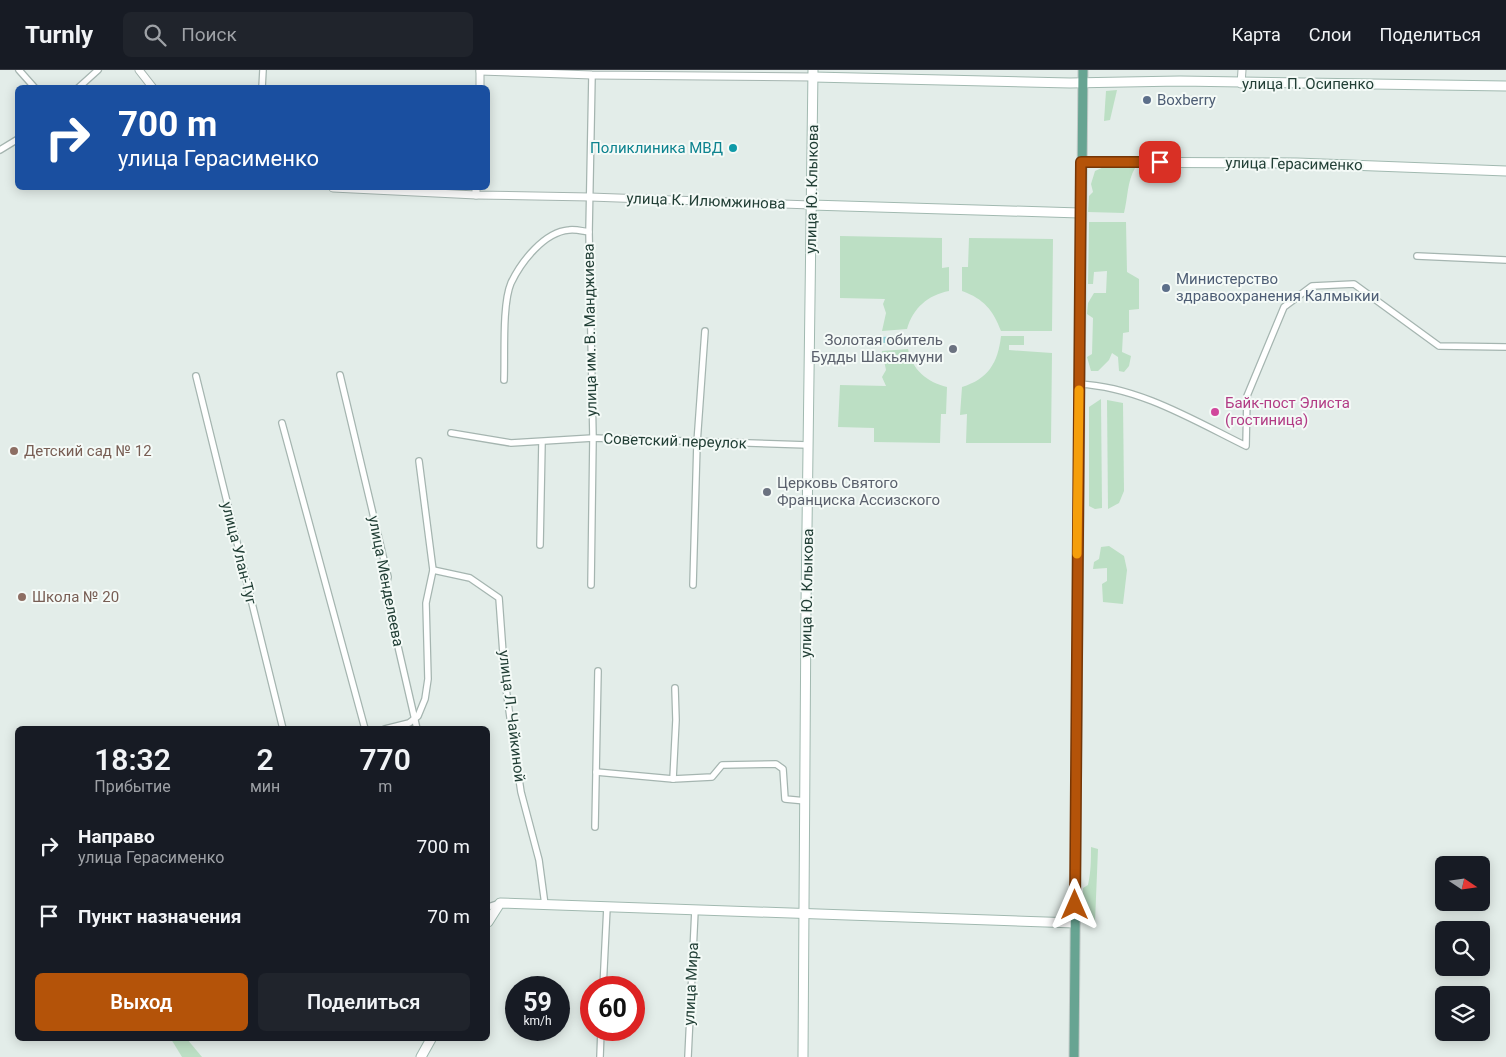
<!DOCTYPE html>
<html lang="ru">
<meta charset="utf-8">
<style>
:root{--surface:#171b24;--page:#20242c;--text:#f1f3f6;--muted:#9ea1a6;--line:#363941;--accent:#b45309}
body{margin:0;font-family:Roboto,sans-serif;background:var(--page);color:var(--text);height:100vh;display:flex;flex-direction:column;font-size:19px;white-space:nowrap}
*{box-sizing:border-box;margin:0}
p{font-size:16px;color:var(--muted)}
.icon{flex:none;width:28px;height:28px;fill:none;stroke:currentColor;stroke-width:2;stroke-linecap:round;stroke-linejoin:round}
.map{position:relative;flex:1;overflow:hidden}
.sheet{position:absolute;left:15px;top:656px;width:475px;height:315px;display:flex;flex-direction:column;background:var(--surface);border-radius:8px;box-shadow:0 2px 12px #0003}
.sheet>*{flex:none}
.top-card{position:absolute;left:15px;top:15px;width:475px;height:105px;border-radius:8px;box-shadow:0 2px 12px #0003;background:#1a4fa0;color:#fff;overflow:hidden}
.needle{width:32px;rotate:103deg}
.tools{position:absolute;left:1435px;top:786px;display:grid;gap:10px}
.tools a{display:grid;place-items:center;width:55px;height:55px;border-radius:8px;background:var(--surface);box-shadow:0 2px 12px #0003;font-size:25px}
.speed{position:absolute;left:505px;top:906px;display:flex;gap:10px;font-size:25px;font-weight:700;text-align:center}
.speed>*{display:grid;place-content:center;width:65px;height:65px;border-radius:50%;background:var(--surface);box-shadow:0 2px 12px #0003;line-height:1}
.speed small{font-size:12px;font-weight:400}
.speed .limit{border:8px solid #d22;background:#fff;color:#111}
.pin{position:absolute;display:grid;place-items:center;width:42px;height:42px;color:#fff;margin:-21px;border-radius:10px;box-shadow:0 2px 8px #0006}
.me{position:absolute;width:55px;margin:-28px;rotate:0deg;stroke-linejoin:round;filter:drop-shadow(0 0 4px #0008)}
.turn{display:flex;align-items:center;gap:18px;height:105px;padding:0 20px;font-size:22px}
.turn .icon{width:65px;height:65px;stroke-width:2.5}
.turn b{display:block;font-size:35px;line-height:42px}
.eta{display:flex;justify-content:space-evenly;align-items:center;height:85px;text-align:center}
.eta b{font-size:30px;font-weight:600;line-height:35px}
.primary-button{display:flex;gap:10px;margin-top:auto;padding:10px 20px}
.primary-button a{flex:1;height:58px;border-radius:8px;background:var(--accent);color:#fff;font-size:20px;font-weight:600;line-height:58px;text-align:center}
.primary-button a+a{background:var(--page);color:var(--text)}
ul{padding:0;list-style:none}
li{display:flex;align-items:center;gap:15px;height:70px;padding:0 20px}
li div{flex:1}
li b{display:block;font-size:19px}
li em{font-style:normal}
header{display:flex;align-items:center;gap:30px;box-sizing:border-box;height:70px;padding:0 25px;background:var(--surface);border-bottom:1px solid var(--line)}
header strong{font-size:24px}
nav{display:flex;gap:28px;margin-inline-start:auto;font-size:18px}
.search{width:350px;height:45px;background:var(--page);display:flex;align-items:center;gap:12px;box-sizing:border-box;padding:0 18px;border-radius:8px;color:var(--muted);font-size:19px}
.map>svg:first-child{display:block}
</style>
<header>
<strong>Turnly</strong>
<div class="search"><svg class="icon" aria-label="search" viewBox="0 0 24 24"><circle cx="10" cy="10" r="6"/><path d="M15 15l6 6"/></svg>Поиск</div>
<nav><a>Карта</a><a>Слои</a><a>Поделиться</a></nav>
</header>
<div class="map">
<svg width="1506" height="987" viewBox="0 0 1506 987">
<rect width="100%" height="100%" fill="#e3ede9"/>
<g fill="#bcdfc4">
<path d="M1117 20 1110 50 1104 51 1106 21Z"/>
<path d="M1106 96 1135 98C1127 112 1128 127 1124 143L1088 142 1089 126 1093 122 1091 114 1095 101Z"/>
<path d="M1089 152H1126L1127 202 1139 209V239L1129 240V262L1123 263 1122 282 1131 286 1129 296 1124 302 1119 301 1118 287 1112 283 1109 290 1098 301H1091L1087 287 1092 284 1093 248 1087 244 1088 233 1094 223H1106L1107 201 1094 202 1093 214H1088Z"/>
<path d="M840 166 942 168V198L949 197V221C928 225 913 238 907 259L882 261 886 243 883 234 885 229 840 228Z"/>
<path d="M969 168 1053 169 1052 261H1001C993 240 984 229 962 221V197H968Z"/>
<path d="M1001 266H1024V275H1009V280L1052 283 1051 373H966L967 344 960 345 962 317C988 309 998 293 1001 266Z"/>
<path d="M908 279C912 300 927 312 947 317L946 344H941L940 373 874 372V358L838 357 840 315 886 316 882 307 886 300 882 281Z"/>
<path d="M1101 329 1102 438 1095 439 1089 436V337Z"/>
<path d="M1107 330 1123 333 1124 421 1119 433 1108 439Z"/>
<path d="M1109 476 1124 486 1127 500 1123 534 1103 532 1102 514 1107 511V498L1093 499 1094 492 1099 489 1101 477Z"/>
<path d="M1091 777 1098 779 1095 852H1083V818L1088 815C1091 801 1091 791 1091 777Z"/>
<path d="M171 969H187L202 987H182Z"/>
</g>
<path fill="#8bcbd3" d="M906 266V272L881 273V267Z"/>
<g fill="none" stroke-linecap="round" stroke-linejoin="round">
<g stroke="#a5b5b0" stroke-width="8">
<g id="minor">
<path d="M19 0 35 18"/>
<path d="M78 18 98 0"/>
<path d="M262 18 263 0"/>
<path d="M0 80 18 69"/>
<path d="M1417 186 1506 190"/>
<path d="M340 305 388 507 385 520 417 659"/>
<path d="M196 306 283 659"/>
<path d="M504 310C505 285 502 234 511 213 521 192 544 162 569 160 575 159 582 161 589 162"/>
<path d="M1079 314C1139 317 1193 350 1246 376L1247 326 1284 237 1312 216 1354 214 1439 276 1506 277"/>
<path d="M282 353 365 659"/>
<path d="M451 363 511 373 593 368 808 375"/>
<path d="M540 475 542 372"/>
<path d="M433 500 470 508 499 528 505 611 513 669 521 722 539 790 545 835"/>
<path d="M591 515 593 368 589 162 592 5"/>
<path d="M693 515 697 373 705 261"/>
<path d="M385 659 409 653 418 646 425 629 428 609 426 533 433 500 419 391"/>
<path d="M596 702 673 709 712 707 722 695 776 694 783 699 785 729 806 731"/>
<path d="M673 709 676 650 675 618"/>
<path d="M595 757 598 601"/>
<path d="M488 837 500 833"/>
<path d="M603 918 607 837"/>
<path d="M600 987 601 960"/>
<path d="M688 987 695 840"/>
</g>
</g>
<g stroke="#a5b5b0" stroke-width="9">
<g id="tertiary">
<path d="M139 0 153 18"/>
<path d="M480 1 592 5 813 7"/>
<path d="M1241 14 1242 0"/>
<path d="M480 18V0"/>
<path d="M333 118 476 125 590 127 811 135"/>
<path d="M476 125V118"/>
</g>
</g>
<g stroke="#a1b9b0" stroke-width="11">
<g id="secondary">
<path d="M813 7 1070 13 1180 11 1506 16"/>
<path d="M1081 92 1297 93 1506 101"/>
<path d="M811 135 1080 143"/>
<path d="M488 852 500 833 1075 853"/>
<path d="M421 987 431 969"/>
<path d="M803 987 806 534 813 0"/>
</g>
</g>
<g stroke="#c1c9c7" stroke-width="11">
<path id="primary" d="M1074 987 1083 0"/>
</g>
<use href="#minor" stroke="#fff" stroke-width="5.5"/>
<use href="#tertiary" stroke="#fff" stroke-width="7"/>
<use href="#secondary" stroke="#fff" stroke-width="9"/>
<use href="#primary" stroke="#67a492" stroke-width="9"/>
</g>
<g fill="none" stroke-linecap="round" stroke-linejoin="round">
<g stroke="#753606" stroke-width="12">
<path id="route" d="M1075 835 1081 92H1160"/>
</g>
<use href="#route" stroke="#b45309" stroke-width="9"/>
<path stroke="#f59e0b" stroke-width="9" d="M1077 484 1079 320"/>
</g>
<g fill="#5c6f8a" stroke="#f4faf7" stroke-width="2">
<circle cx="1147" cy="30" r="5"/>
<circle cx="1166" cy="218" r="5"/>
</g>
<circle fill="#0f9aa8" stroke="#f4faf7" stroke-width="2" cx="733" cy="78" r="5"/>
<g fill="#6b7280" stroke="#f4faf7" stroke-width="2">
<circle cx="953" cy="279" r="5"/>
<circle cx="767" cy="422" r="5"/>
</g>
<circle fill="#d1479c" stroke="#f4faf7" stroke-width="2" cx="1215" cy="342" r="5"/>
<g fill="#8d6e63" stroke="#f4faf7" stroke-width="2">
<circle cx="14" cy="381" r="5"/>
<circle cx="22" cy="527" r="5"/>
</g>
<g text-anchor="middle" stroke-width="4" stroke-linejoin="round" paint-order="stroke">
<g font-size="15" fill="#223f36" stroke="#f4faf7">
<text x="1308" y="19">улица П. Осипенко</text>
<text transform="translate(1294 94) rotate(1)" y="5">улица Герасименко</text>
<text transform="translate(812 119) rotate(-89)" y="5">улица Ю. Клыкова</text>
<text transform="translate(706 131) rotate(2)" y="5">улица К. Илюмжинова</text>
<text transform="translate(590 260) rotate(-91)" y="5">улица им. В. Манджиева</text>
<text transform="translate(675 371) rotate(2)" y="5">Советский переулок</text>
<text transform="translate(239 483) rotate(76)" y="5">улица Улан-Туг</text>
<text transform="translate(386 511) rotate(79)" y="5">улица Менделеева</text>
<text transform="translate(807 523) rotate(-89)" y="5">улица Ю. Клыкова</text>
<text transform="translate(512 646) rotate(83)" y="5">улица Л. Чайкиной</text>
<text transform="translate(691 914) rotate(-87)" y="5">улица Мира</text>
</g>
<g font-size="15" fill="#4e5e75" stroke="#f4faf7" text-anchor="start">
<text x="1157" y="35">Boxberry</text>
<text x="1176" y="214">Министерство<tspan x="1176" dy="17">здравоохранения Калмыкии</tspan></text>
</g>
<g font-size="15" fill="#0d838f" stroke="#f4faf7" text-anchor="end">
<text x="723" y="83">Поликлиника МВД</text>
</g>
<g font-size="15" fill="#5b616d" stroke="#f4faf7" text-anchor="end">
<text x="943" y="275">Золотая обитель<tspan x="943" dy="17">Будды Шакьямуни</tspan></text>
<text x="777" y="418" text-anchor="start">Церковь Святого<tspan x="777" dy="17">Франциска Ассизского</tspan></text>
</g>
<g font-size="15" fill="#b23c85" stroke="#f4faf7" text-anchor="start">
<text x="1225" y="338">Байк-пост Элиста<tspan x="1225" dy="17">(гостиница)</tspan></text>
</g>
<g font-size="15" fill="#785e54" stroke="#f4faf7" text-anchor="start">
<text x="24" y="386">Детский сад № 12</text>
<text x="32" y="532">Школа № 20</text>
</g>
</g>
</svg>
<div class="tools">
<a><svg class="needle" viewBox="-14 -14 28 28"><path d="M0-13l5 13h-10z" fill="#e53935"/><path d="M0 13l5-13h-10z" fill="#9ea1a6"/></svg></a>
<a><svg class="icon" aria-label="search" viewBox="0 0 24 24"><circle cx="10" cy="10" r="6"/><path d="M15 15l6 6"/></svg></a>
<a><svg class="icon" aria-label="layers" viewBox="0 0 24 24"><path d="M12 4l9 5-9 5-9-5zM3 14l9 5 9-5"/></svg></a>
</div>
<div class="speed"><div>59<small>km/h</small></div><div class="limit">60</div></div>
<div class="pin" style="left:1160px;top:92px;background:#d93025"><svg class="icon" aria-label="arrive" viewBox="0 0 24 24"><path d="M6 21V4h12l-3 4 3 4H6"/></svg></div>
<svg class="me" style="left:1075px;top:835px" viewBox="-20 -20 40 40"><path d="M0-17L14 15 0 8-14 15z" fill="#b45309" stroke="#fff" stroke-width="4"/></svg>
<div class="top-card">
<div class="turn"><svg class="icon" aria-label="right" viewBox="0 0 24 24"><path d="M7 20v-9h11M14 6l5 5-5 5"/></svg><div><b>700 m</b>улица Герасименко</div></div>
</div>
<section class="sheet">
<div class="eta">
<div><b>18:32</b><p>Прибытие</p></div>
<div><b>2</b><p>мин</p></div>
<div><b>770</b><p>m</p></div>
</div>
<ul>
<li><svg class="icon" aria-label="right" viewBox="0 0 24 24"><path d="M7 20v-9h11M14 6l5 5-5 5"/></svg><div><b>Направо</b><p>улица Герасименко</p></div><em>700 m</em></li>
<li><svg class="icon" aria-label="arrive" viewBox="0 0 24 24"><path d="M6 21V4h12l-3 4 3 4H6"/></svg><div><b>Пункт назначения</b></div><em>70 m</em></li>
</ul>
<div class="primary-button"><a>Выход</a><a>Поделиться</a></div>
</section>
</div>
